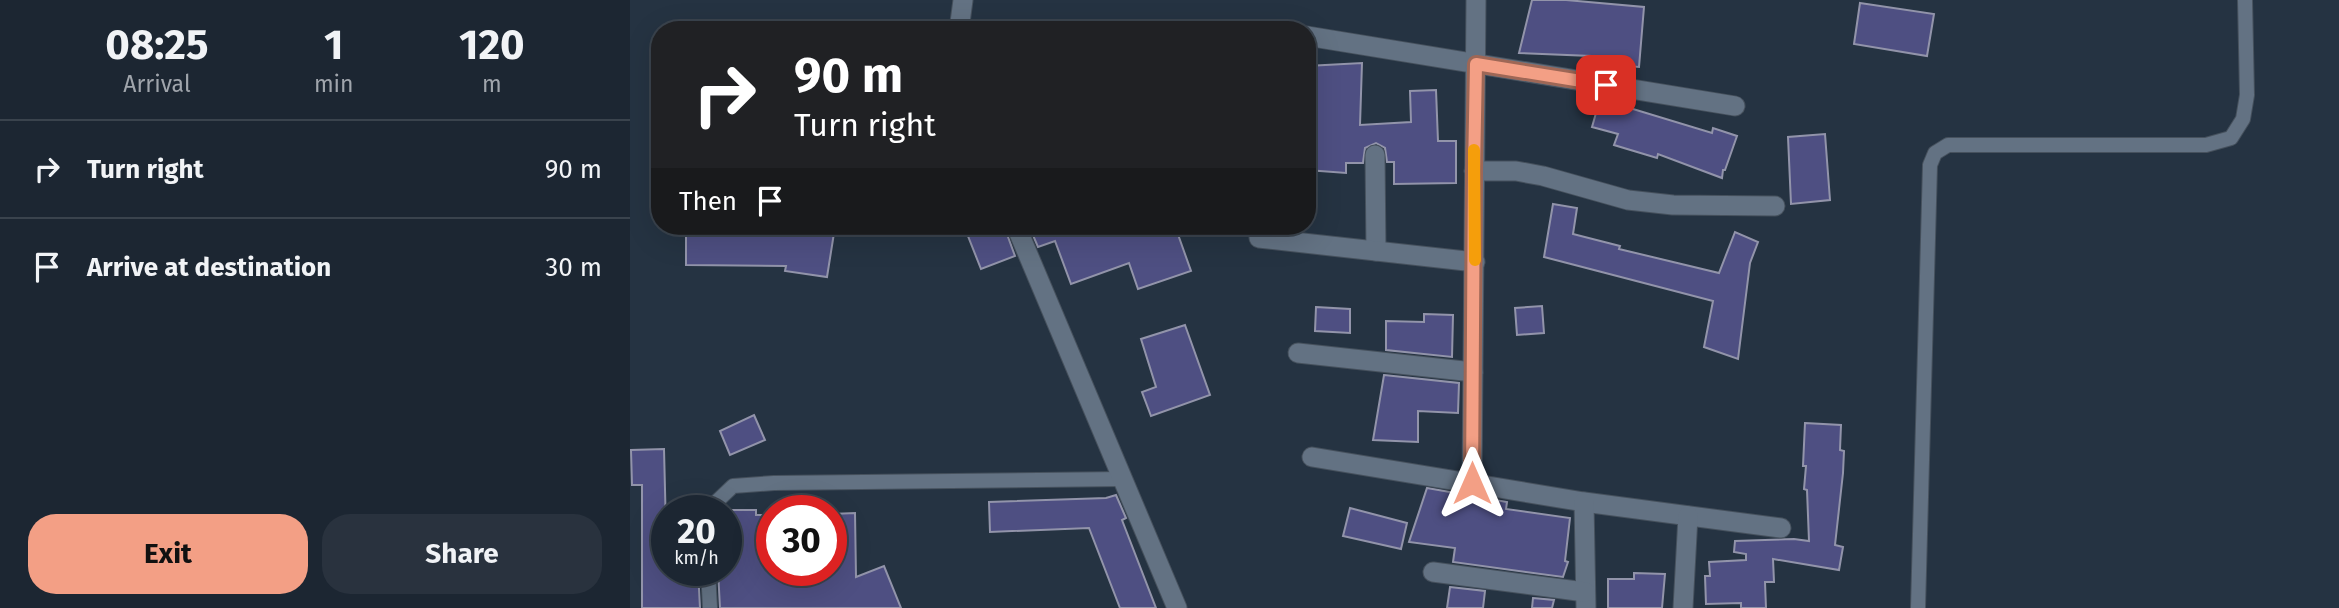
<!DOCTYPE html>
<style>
:root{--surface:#1c2632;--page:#29323e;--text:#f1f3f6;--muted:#a0a5ac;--line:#3a434d;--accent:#f39f85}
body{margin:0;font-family:"Fira Sans",sans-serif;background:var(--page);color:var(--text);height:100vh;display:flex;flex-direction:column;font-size:26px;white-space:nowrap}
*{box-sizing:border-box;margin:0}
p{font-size:23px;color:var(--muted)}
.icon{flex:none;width:38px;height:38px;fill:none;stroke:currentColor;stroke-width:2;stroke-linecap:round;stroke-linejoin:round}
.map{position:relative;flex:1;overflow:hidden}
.side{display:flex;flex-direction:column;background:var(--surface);width:630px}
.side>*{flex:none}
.top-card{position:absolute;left:21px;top:21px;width:665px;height:214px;border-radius:28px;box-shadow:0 7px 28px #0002,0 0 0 2px var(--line);background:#202124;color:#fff;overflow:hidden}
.speed{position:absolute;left:21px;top:495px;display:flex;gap:14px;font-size:35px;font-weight:700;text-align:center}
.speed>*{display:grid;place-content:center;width:91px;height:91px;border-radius:50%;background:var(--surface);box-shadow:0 7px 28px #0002,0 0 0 2px var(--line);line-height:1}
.speed small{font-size:18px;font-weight:400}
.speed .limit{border:10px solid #d22;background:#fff;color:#111}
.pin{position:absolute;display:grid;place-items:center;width:60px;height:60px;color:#fff;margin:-30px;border-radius:14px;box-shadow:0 4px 10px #0006}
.me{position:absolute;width:77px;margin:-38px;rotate:0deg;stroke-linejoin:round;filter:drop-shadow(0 0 5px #0008)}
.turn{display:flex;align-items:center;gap:24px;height:147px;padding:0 28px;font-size:32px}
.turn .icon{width:91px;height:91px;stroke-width:2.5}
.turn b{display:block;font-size:49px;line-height:60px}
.then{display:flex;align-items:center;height:66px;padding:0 28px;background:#0003;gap:14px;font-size:26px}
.eta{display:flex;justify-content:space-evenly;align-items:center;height:119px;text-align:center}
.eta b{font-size:42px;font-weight:700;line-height:49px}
.button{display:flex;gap:14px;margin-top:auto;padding:14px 28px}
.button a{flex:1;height:80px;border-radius:28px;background:var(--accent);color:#111;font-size:28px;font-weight:700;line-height:80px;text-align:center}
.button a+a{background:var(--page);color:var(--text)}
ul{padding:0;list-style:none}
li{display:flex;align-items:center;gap:21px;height:98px;padding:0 28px;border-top:2px solid var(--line)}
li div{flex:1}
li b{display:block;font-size:26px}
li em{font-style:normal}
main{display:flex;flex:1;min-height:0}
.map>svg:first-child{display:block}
</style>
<main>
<section class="side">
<div class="eta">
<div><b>08:25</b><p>Arrival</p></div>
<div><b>1</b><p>min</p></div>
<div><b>120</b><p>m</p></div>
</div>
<ul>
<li><svg class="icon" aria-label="right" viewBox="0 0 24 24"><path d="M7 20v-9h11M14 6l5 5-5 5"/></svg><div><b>Turn right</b></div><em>90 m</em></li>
<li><svg class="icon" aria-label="arrive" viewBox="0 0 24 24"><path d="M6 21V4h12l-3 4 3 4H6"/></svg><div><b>Arrive at destination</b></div><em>30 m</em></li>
</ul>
<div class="button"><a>Exit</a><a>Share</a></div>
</section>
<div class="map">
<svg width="1709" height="608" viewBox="0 0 1709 608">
<rect width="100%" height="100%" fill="#253342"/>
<g fill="#4e4f82" stroke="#9294aa" stroke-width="2">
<path d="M902 0H936L1014 7 1009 67 960 63 961 56 889 53Z"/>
<path d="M1230 3 1304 14 1297 56 1224 44Z"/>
<path d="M732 63 730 125 781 122 780 91 806 90 808 141H826V183L764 184V162H757L755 148 746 143 735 148 733 163H716V173L677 170V66Z"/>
<path d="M970 99 1082 133 1083 128 1107 136 1095 170H1093L1092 178 1028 154 1027 158 984 145 988 134 962 127Z"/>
<path d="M1195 134 1200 200 1161 204 1158 137Z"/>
<path d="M923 204 947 208 943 234 990 246 989 249 1089 273 1105 232 1128 242 1120 263 1108 359 1074 347 1083 301 914 257Z"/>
<path d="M56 226H160L204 233 197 277 155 271 156 266 56 265Z"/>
<path d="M334 226H374L385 256 351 269Z"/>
<path d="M399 226H545L561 271 508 289 499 263 441 284 425 241 408 247Z"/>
<path d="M912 306 914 333 887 335 885 308Z"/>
<path d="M686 307 720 309V333L685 331Z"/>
<path d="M794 314 823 315 822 357 756 350V321L794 322Z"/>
<path d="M555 325 580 395 521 416 512 392 526 387 511 339Z"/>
<path d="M754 375 829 383 828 413 788 411V442L743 440Z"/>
<path d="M124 415 135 440 100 455 90 431Z"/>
<path d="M1175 423 1211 425 1210 450 1214 451 1213 473 1205 545 1213 547 1209 570 1143 559 1144 582H1135L1136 608H1111V603L1076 604 1075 576H1080L1079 562 1116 560V554L1104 552 1105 541 1164 539 1179 541 1177 490 1174 489 1176 466H1173Z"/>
<path d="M34 449 37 570H68L70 608H12V485H2L1 450Z"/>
<path d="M797 488 877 502 876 509 940 518 935 561 938 562 933 577 823 562 825 548 779 542Z"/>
<path d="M486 495 496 518 492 520 526 608H490L459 528 360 532 359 502 476 498Z"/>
<path d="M720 508 777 523 771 549 713 536Z"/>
<path d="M96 510H126V515H142V570H201V514L225 513 226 577 254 566 271 608H90L88 570H96Z"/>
<path d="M1004 573 1035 574 1032 608H978V579H1004Z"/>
<path d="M820 587 855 591 853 608H817Z"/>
<path d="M903 598 924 600 922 608H902Z"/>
</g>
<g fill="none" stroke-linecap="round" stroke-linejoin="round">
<g stroke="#46515d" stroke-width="16">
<g id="service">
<path d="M82 511 83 505 103 486 144 483 494 479"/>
<path d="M78 570 80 608"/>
<path d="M1288 608 1300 165 1305 153 1318 145H1576L1601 138 1613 119 1617 95 1615 0"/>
</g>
</g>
<g stroke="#46515d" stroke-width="21">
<g id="minor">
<path d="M329 30 333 0"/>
<path d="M677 36 1105 106"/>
<path d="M745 155 746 251"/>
<path d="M844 171H886L913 176 998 200 1043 205 1145 206"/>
<path d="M386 226 547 608"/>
<path d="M629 238 845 262"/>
<path d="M668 353 843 372"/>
<path d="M682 457 954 502 1151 528"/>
<path d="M842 483 846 0"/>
<path d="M954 502 956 608"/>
<path d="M803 572 955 592"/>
<path d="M1053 608 1058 516"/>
</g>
</g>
<use href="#service" stroke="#637283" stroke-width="14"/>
<use href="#minor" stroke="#637283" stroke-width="19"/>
</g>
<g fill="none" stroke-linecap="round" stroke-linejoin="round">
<g stroke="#9e6756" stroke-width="18">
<path id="route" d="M842 483 844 171 846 64 976 85"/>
</g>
<use href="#route" stroke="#f39f85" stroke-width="12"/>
<path stroke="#f59e0b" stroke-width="12" d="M844 150 845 260"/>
</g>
</svg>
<div class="speed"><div>20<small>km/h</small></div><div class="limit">30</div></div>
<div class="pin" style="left:976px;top:85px;background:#d93025"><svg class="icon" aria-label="arrive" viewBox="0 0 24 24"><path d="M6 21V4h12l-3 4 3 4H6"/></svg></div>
<svg class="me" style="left:842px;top:483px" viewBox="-20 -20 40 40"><path d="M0-17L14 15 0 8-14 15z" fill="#f39f85" stroke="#fff" stroke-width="4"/></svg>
<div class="top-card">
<div class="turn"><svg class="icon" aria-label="right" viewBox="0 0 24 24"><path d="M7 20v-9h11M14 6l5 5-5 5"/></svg><div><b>90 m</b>Turn right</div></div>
<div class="then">Then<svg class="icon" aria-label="arrive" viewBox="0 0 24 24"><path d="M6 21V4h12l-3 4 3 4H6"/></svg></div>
</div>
</div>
</main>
